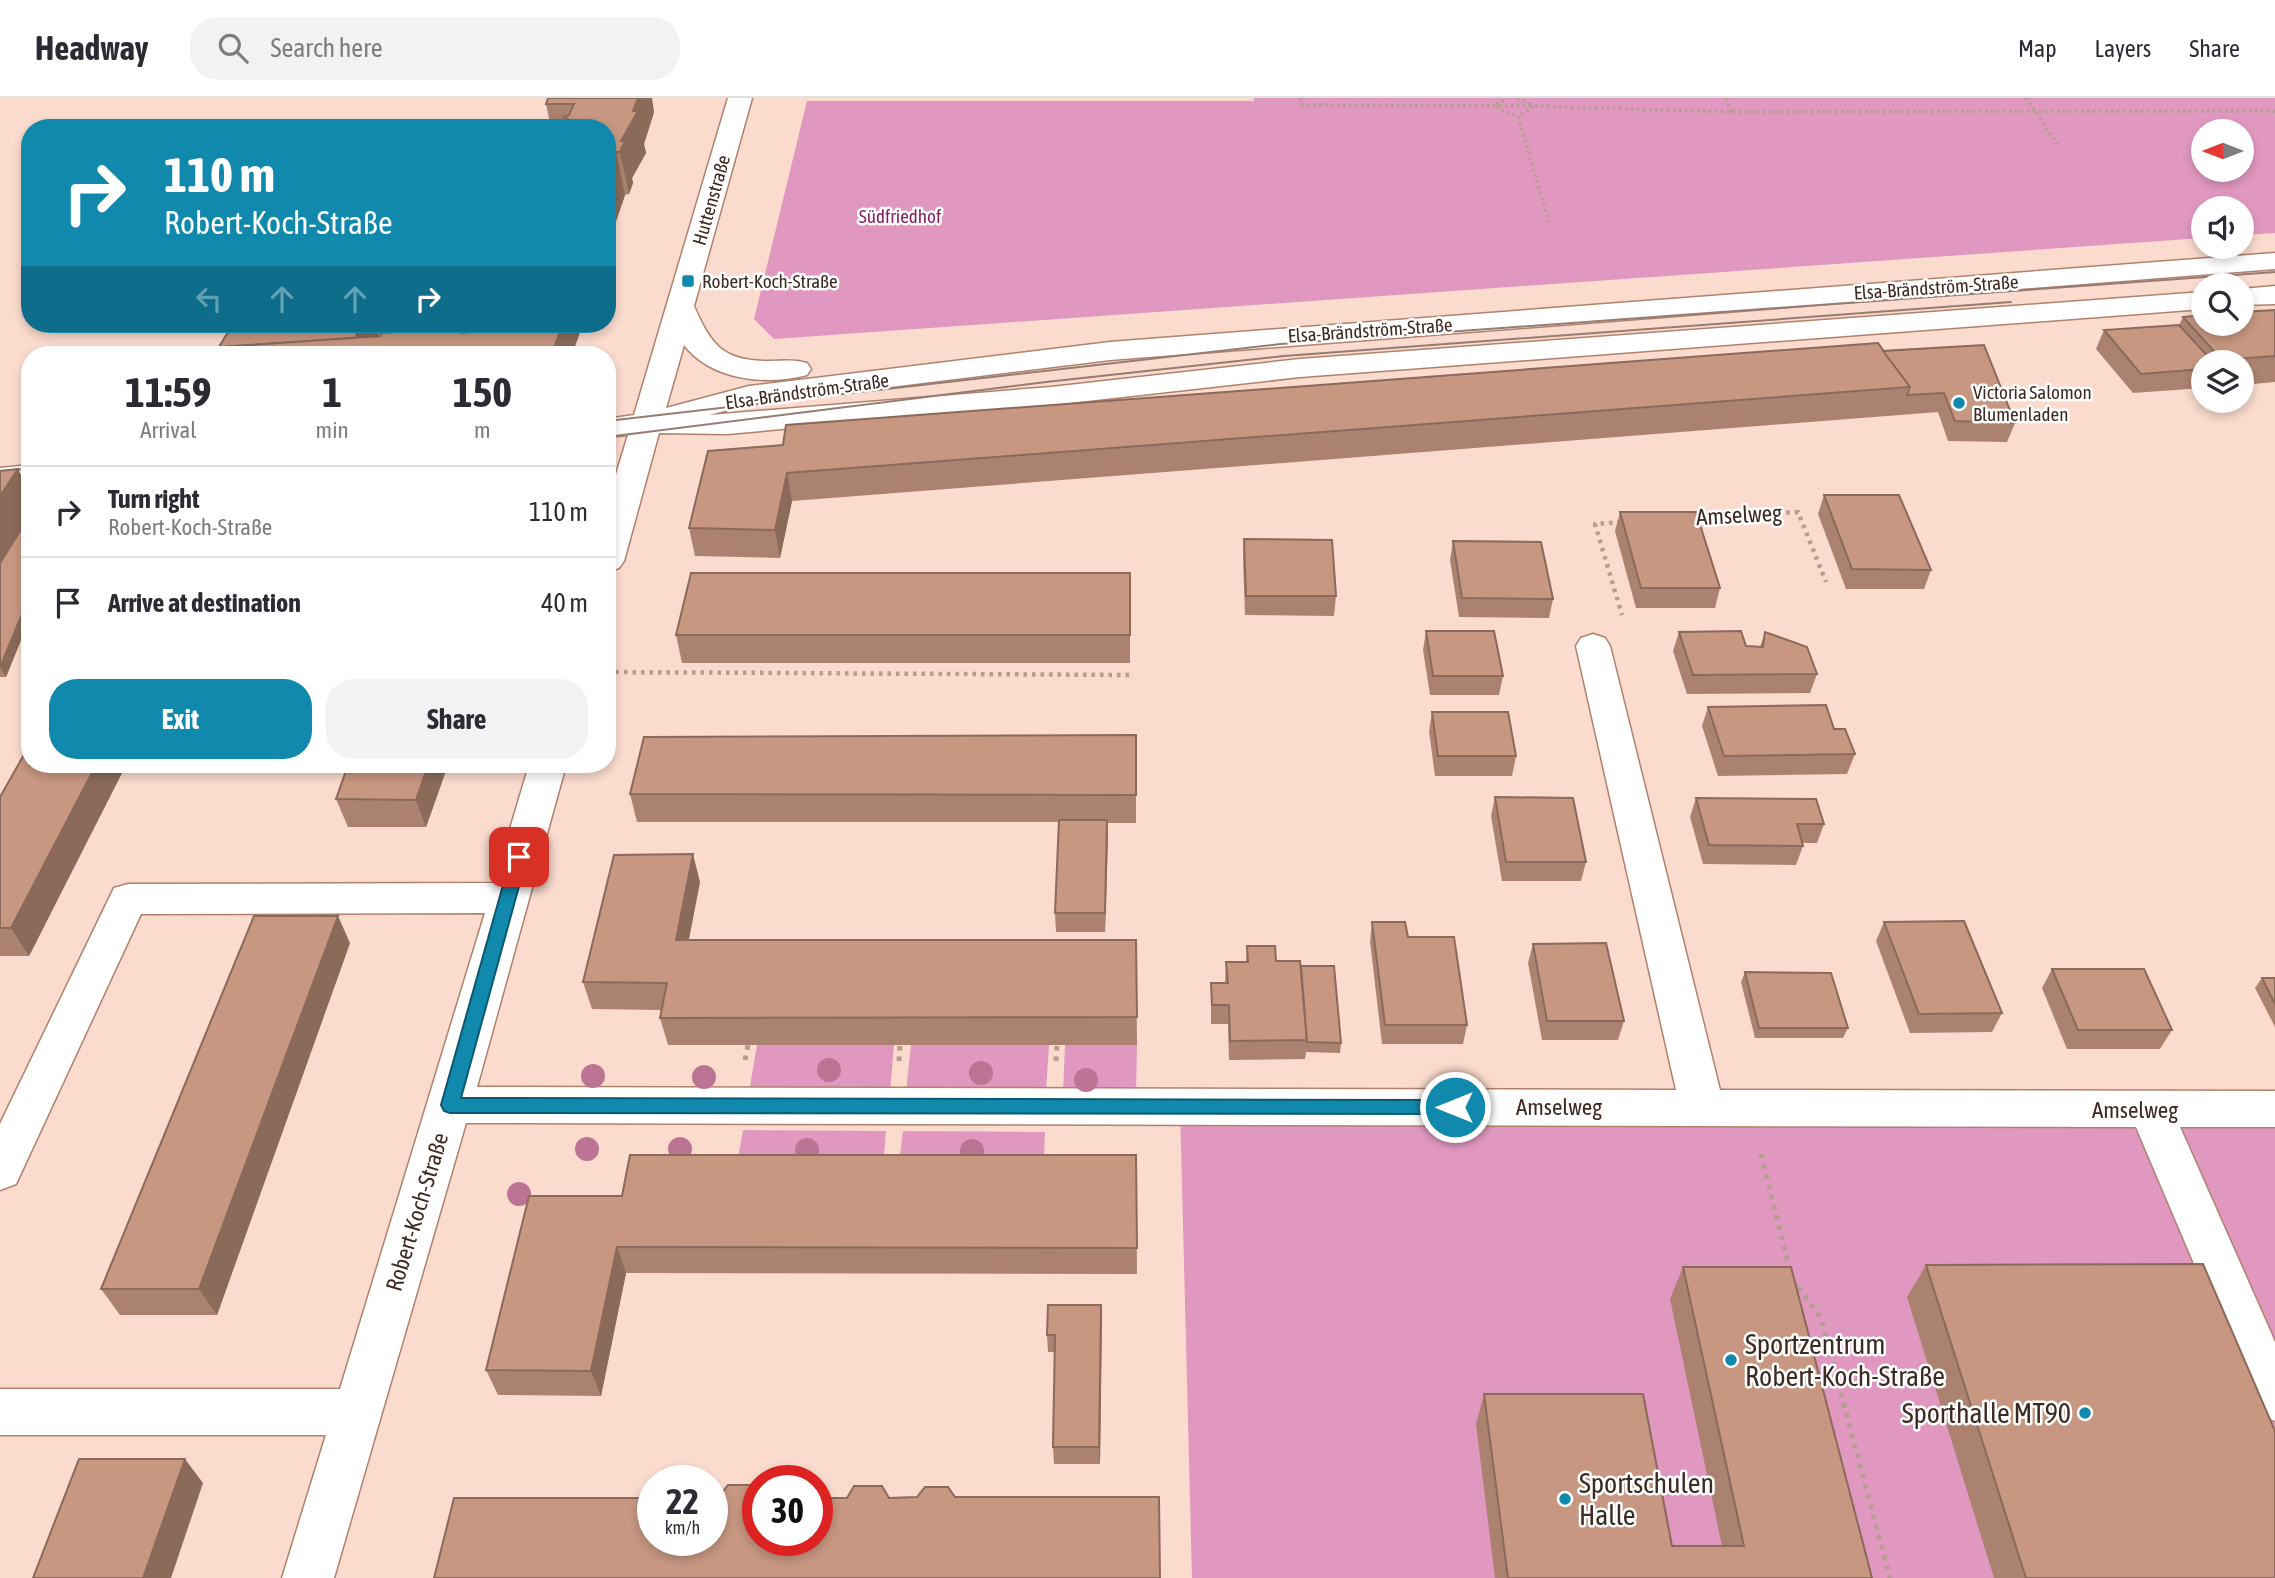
<!DOCTYPE html>
<meta charset="utf-8">
<style>
:root{--surface:#fff;--page:#f2f2f3;--text:#2b2b33;--muted:#7c7c81;--line:#e1e1e2;--accent:#1189ad}
body{margin:0;font-family:"Asap Condensed",sans-serif;background:var(--page);color:var(--text);height:100vh;display:flex;flex-direction:column;font-size:26px;white-space:nowrap}
*{box-sizing:border-box;margin:0}
p{font-size:23px;color:var(--muted)}
.icon{flex:none;width:38px;height:38px;fill:none;stroke:currentColor;stroke-width:2;stroke-linecap:round;stroke-linejoin:round}
.map{position:relative;flex:1;overflow:hidden}
.panel{position:absolute;left:21px;top:248px;width:595px;height:427px;display:flex;flex-direction:column;background:var(--surface);border-radius:28px;box-shadow:0 4px 10px #0003}
.panel>*{flex:none}
.top-card{position:absolute;left:21px;top:21px;width:595px;height:214px;border-radius:28px;box-shadow:0 4px 10px #0003;background:#1189ad;color:#fff;overflow:hidden}
.needle{width:46px;rotate:270deg}
.buttons{position:absolute;left:2191px;top:21px;display:grid;gap:14px}
.buttons a{display:grid;place-items:center;width:63px;height:63px;border-radius:50%;background:var(--surface);box-shadow:0 4px 10px #0003;font-size:35px}
.speed{position:absolute;left:637px;top:1367px;display:flex;gap:14px;font-size:35px;font-weight:700;text-align:center}
.speed>*{display:grid;place-content:center;width:91px;height:91px;border-radius:50%;background:var(--surface);box-shadow:0 4px 10px #0003;line-height:1}
.speed small{font-size:18px;font-weight:400}
.speed .limit{border:10px solid #d22;background:#fff;color:#111}
.pin{position:absolute;display:grid;place-items:center;width:60px;height:60px;color:#fff;margin:-30px;border-radius:14px;box-shadow:0 4px 10px #0006}
.me{position:absolute;width:77px;margin:-38px;rotate:270deg;stroke-linejoin:round;filter:drop-shadow(0 0 5px #0008)}
.turn{display:flex;align-items:center;gap:24px;height:147px;padding:0 28px;font-size:32px}
.turn .icon{width:91px;height:91px;stroke-width:2.5}
.turn b{display:block;font-size:49px;line-height:60px}
.lanes{display:flex;align-items:center;height:66px;padding:0 28px;background:#0003;justify-content:center;gap:35px;direction:ltr}
.lanes .off{opacity:.35}
.eta{display:flex;justify-content:space-evenly;align-items:center;height:119px;text-align:center}
.eta b{font-size:42px;font-weight:700;line-height:49px}
.button{display:flex;gap:14px;margin-top:auto;padding:14px 28px}
.button a{flex:1;height:80px;border-radius:28px;background:var(--accent);color:#fff;font-size:28px;font-weight:700;line-height:80px;text-align:center}
.button a+a{background:var(--page);color:var(--text)}
ul{padding:0;list-style:none}
li{display:flex;align-items:center;gap:21px;height:91px;padding:0 28px;border-top:2px solid var(--line)}
li div{flex:1}
li b{display:block;font-size:26px}
li em{font-style:normal}
header{display:flex;align-items:center;gap:42px;box-sizing:border-box;height:98px;padding:0 35px;background:var(--surface);border-bottom:2px solid var(--line)}
header strong{font-size:33px}
nav{display:flex;gap:38px;margin-inline-start:auto;font-size:24px}
.search{width:490px;height:63px;background:var(--page);display:flex;align-items:center;gap:18px;box-sizing:border-box;padding:0 24px;border-radius:28px;color:var(--muted);font-size:26px}
.map>svg:first-child{display:block}
</style>
<header>
<strong>Headway</strong>
<div class="search"><svg class="icon" aria-label="search" viewBox="0 0 24 24"><circle cx="10" cy="10" r="6"/><path d="M15 15l6 6"/></svg>Search here</div>
<nav><a>Map</a><a>Layers</a><a>Share</a></nav>
</header>
<div class="map">
<svg width="2275" height="1480" viewBox="0 0 2275 1480">
<rect width="100%" height="100%" fill="#fadbcd"/>
<g fill="#e198c0" fill-rule="evenodd">
<path d="M1254 0H2275V135L2242 137V110H2203V140L774 241 754 221 807 3H1254ZM2203 33H2242V72H2203Z"/>
<path d="M757 947H894L890 994H749Z"/>
<path d="M911 947H1049L1046 993 906 994Z"/>
<path d="M1065 947H1137L1136 995 1063 994Z"/>
<path d="M1180 1009 2275 1011V1480H1192Z"/>
<path d="M743 1032 886 1033 882 1083H734Z"/>
<path d="M903 1033 1045 1034 1043 1083H897Z"/>
</g>
<g fill="none" stroke-linecap="round" stroke-linejoin="round">
<g stroke="#b0816c" stroke-width="3">
<g id="minor">
<path d="M728 0H752L694 208C711 247 723 263 768 263 781 263 793 261 807 265L811 271 807 277C765 288 711 282 684 247L666 310 749 288 1110 244 2275 155V171L1110 262 751 306 709 317 1051 289 1300 261 2203 194V211L1300 279 1051 307 727 336 659 335 624 463 619 470 607 474V406L628 337 607 339V321L634 317Z"/>
<path d="M2275 188V206L2242 207V191Z"/>
<path d="M30 367V387L0 390V370Z"/>
<path d="M1593 536 1605 540 1610 548 1720 992 2275 993V1029H2180L2275 1244V1323L2258 1316 2136 1029 466 1025 334 1480H282L326 1337H0V1291H340L485 815 141 816 16 1086 0 1092V1026L114 790 128 786 494 785 529 667H566L477 989 1676 992 1576 548 1581 540Z"/>
</g>
</g>
<g stroke="#b79c90" stroke-width="3.5" stroke-dasharray="2.5 3.5" stroke-linecap="butt">
<path d="M1301 0 1302 7 1533 8 1732 14 2275 13"/>
<path d="M1517 0 1533 8 1518 19"/>
<path d="M1726 0 1732 14"/>
<path d="M2026 0 2059 49"/>
<path d="M1496 6 1508 0"/>
<path d="M1496 9 1518 19 1549 124"/>
</g>
<g stroke="#b79c90" stroke-width="4.5" stroke-dasharray="3.5 5" stroke-linecap="butt">
<path d="M1693 420 1798 414 1826 484"/>
<path d="M1621 424 1595 426 1622 517"/>
<path d="M607 574 1132 577"/>
</g>
<g stroke="#b79c90" stroke-width="5" stroke-dasharray="4.5 6" stroke-linecap="butt">
<path d="M745 962 748 947"/>
<path d="M899 963 900 947"/>
<path d="M1056 963 1057 947"/>
<path d="M1761 1056 1790 1173"/>
<path d="M1792 1181 1821 1220 1890 1480"/>
</g>
<use href="#minor" fill="#fff" fill-rule="evenodd"/>
<g stroke="#967c72" stroke-width="2">
<path d="M607 323 1281 246 2275 174"/>
<path d="M607 339 1046 284 1284 258 2011 204"/>
<path d="M0 373 30 371"/>
<path d="M0 386 30 384"/>
</g>
</g>
<g fill="#bb7493">
<circle cx="829" cy="972" r="12"/>
<circle cx="981" cy="975" r="12"/>
<circle cx="593" cy="978" r="12"/>
<circle cx="704" cy="979" r="12"/>
<circle cx="1086" cy="982" r="12"/>
<circle cx="587" cy="1051" r="12"/>
<circle cx="680" cy="1051" r="12"/>
<circle cx="807" cy="1052" r="12"/>
<circle cx="972" cy="1053" r="12"/>
<circle cx="519" cy="1096" r="12"/>
</g>
<g fill="#ab826f">
<path d="M548 0 654 14 644 46 646 55 632 80 633 85 629 96 625 97 607 150V30H551L546 6Z"/>
<path d="M2275 212V284L2242 287V264H2203V290L2133 295 2096 251 2104 232 2179 227 2183 219Z"/>
<path d="M1883 253 2015 325 2007 344 1948 343 1938 314 792 403 780 460 695 458 689 430 783 347Z"/>
<path d="M0 373 30 394V520L6 579H0Z"/>
<path d="M1824 397 1931 472 1924 491H1846L1818 416Z"/>
<path d="M1620 414 1720 490 1715 510H1636L1615 433Z"/>
<path d="M1244 441 1336 498 1334 518 1245 517 1243 461Z"/>
<path d="M1453 443 1553 501 1549 520 1459 519 1450 462Z"/>
<path d="M1130 475V565H682L676 537Z"/>
<path d="M1426 533 1503 578 1499 597H1430L1423 552Z"/>
<path d="M1679 534 1746 548 1760 549 1765 534 1817 576 1810 595 1687 596 1673 553Z"/>
<path d="M1708 609 1834 631 1855 656 1847 676 1718 678 1702 628Z"/>
<path d="M1432 614 1516 658 1512 678H1435L1429 633Z"/>
<path d="M1136 637V725H1107L1105 834H1056L1055 815 1059 724H637L630 696Z"/>
<path d="M30 667H126L29 858H0V699Z"/>
<path d="M448 667 426 729H348L336 701Z"/>
<path d="M1495 699 1586 764 1581 783H1502L1491 718Z"/>
<path d="M1696 700 1824 726 1817 745H1803V748L1796 767 1703 766 1690 719Z"/>
<path d="M700 784 689 842H1136L1137 947H668L660 920 661 912 592 911 583 884Z"/>
<path d="M1372 824 1408 839 1467 927 1463 946H1382L1370 843Z"/>
<path d="M1884 824 2002 915 1992 934 1910 935 1876 843Z"/>
<path d="M350 845 217 1217H120L101 1191Z"/>
<path d="M1533 846 1624 923 1618 942H1542L1528 865Z"/>
<path d="M1247 848 1276 863 1301 868 1341 945 1340 955 1306 954 1305 961 1229 962 1228 926H1211V885H1225L1226 864H1246Z"/>
<path d="M2052 871 2172 932 2160 951H2067L2042 890Z"/>
<path d="M1745 874 1848 930 1843 940H1755L1741 884Z"/>
<path d="M2262 880H2275V929L2255 890Z"/>
<path d="M1136 1057 1137 1176 626 1175 601 1298 498 1297 486 1272 622 1098Z"/>
<path d="M1926 1167 2275 1480H1994L1907 1199Z"/>
<path d="M1683 1169 1872 1480H1495L1476 1326 1484 1296 1672 1448H1722L1670 1201Z"/>
<path d="M1101 1207 1100 1366H1054L1053 1349 1055 1254H1048L1047 1237Z"/>
</g>
<g fill="#8b6a5a">
<path d="M638 0H652L654 14 644 46 646 55 632 80 633 85 629 96 620 54 621 43Z"/>
<path d="M616 54 625 97 607 150V79Z"/>
<path d="M362 226H384L369 257 352 247Z"/>
<path d="M563 226H583L572 257H551Z"/>
<path d="M18 371 30 394V435L0 466V398Z"/>
<path d="M787 375 792 403 780 460 775 432Z"/>
<path d="M30 497V520L6 579 0 569Z"/>
<path d="M96 667H126L29 858 11 830Z"/>
<path d="M428 667H448L426 729 416 702Z"/>
<path d="M1107 722 1108 741 1105 834V815Z"/>
<path d="M693 756 700 784 683 869 676 842Z"/>
<path d="M338 818 350 845 217 1217 199 1191Z"/>
<path d="M617 1149 626 1175 601 1298 591 1273Z"/>
<path d="M1101 1207 1102 1225 1100 1366 1099 1349Z"/>
<path d="M185 1361 203 1385 171 1480H143Z"/>
</g>
<g fill="#c79781" stroke="#8b6a5a" stroke-width="2">
<path d="M548 0H638L633 13H638L621 43H625L620 54H616L607 79V30H564L568 21 564 19 569 17 574 6H546Z"/>
<path d="M2275 212V258L2222 262 2183 219 2203 217V226H2242V214Z"/>
<path d="M233 226H362L355 240 219 249Z"/>
<path d="M500 226H563L551 257H193L195 251 380 238 381 235 410 233 411 228 423 227V231L434 230 433 232 462 230 461 235 497 232Z"/>
<path d="M2179 227 2213 264H2203V271L2141 276 2104 232Z"/>
<path d="M1878 245 1910 289 787 375 775 432 689 430 708 353 783 347 786 327Z"/>
<path d="M1984 247 2015 325 1955 323 1944 295 1907 297 1910 289 1883 253Z"/>
<path d="M18 371 0 398V373Z"/>
<path d="M1824 397H1899L1931 472 1852 471Z"/>
<path d="M1620 414H1696L1720 490H1641Z"/>
<path d="M30 417V497L0 569V465Z"/>
<path d="M1244 441 1332 442 1336 498H1246Z"/>
<path d="M1453 443 1541 444 1553 501 1462 500Z"/>
<path d="M691 475H1130V537H676Z"/>
<path d="M1426 533H1494L1503 578H1433Z"/>
<path d="M1741 533 1746 548 1763 549 1765 534 1807 549 1817 576 1693 577 1679 534Z"/>
<path d="M1826 607 1834 631H1845L1855 656 1724 658 1708 609Z"/>
<path d="M1432 614H1508L1516 658H1438Z"/>
<path d="M1136 637V697L630 696 644 639Z"/>
<path d="M30 646V667H96L11 830H0V699Z"/>
<path d="M348 667H428L416 702 336 701Z"/>
<path d="M1495 699 1573 700 1586 764H1506Z"/>
<path d="M1696 700 1816 701 1824 726H1797L1803 748 1709 747Z"/>
<path d="M1059 722H1107L1105 815H1055Z"/>
<path d="M693 756 676 842H1136L1137 919 660 920 667 885 583 884 614 757Z"/>
<path d="M254 818H338L199 1191H101Z"/>
<path d="M1964 823 2002 915 1919 916 1884 824Z"/>
<path d="M1372 824H1405L1408 839H1454L1467 927H1385Z"/>
<path d="M1606 845 1624 923H1547L1533 846Z"/>
<path d="M1247 848H1275L1276 863H1300L1307 942 1230 943 1229 907H1212L1211 885H1228L1226 864H1248Z"/>
<path d="M1301 868H1334L1341 945 1307 944Z"/>
<path d="M2052 871H2144L2172 932H2078Z"/>
<path d="M1745 874 1831 875 1848 930H1759Z"/>
<path d="M2262 880H2275V906Z"/>
<path d="M630 1057H1136L1137 1150 617 1149 591 1273 486 1272 529 1098H622Z"/>
<path d="M2203 1166 2275 1333V1480H2026L1926 1167Z"/>
<path d="M1683 1169H1791L1872 1480H1508L1484 1296H1643L1672 1448H1744Z"/>
<path d="M1048 1207H1101L1099 1349H1053L1055 1237H1047Z"/>
<path d="M79 1361H185L143 1480H33Z"/>
<path d="M728 1387H757L758 1442H817V1400H847L854 1388H882L889 1400 917 1399 925 1389H948L955 1399H1159L1160 1480H434L454 1400H650L653 1396V1442H712V1400H718Z"/>
</g>
<path fill="#1189ad" stroke="#0b5970" stroke-width="2" d="M519 753 527 759 461 1000 1455 1002 1461 1004 1464 1009 1461 1014 1455 1016 450 1015 444 1013 441 1007 511 759Z"/>
<g fill="#1189ad" stroke="#fff" stroke-width="2.5">
<rect x="681" y="176" width="14" height="14" rx="3.5"/>
<circle cx="1959" cy="305" r="7"/>
<circle cx="1731" cy="1262" r="7"/>
<circle cx="2085" cy="1315" r="7"/>
<circle cx="1565" cy="1401" r="7"/>
</g>
<g text-anchor="middle" stroke-width="5" stroke-linejoin="round" paint-order="stroke">
<g font-size="19" fill="#3e2a22" stroke="#fff">
<text transform="translate(711 102) rotate(-74)" y="7">Huttenstraße</text>
<text transform="translate(1936 189) rotate(-4)" y="7">Elsa-Brändström-Straße</text>
<text transform="translate(1370 232) rotate(-4)" y="7">Elsa-Brändström-Straße</text>
<text transform="translate(807 293) rotate(-8)" y="7">Elsa-Brändström-Straße</text>
</g>
<g font-size="19" fill="#871f63" stroke="#fff">
<text x="900" y="125">Südfriedhof</text>
</g>
<g font-size="19" fill="#3e2a22" stroke="#fff" text-anchor="start">
<text x="702" y="190">Robert-Koch-Straße</text>
<text x="1973" y="301">Victoria Salomon<tspan x="1973" dy="22">Blumenladen</tspan></text>
</g>
<g font-size="23" fill="#3e2a22" stroke="#fff">
<text transform="translate(1739 417) rotate(-3)" y="8">Amselweg</text>
<text x="1559" y="1017">Amselweg</text>
<text x="2135" y="1020">Amselweg</text>
<text transform="translate(417 1114) rotate(-73)" y="8">Robert-Koch-Straße</text>
</g>
<g font-size="28" fill="#3e2a22" stroke="#fff" text-anchor="start">
<text x="1745" y="1256">Sportzentrum<tspan x="1745" dy="32">Robert-Koch-Straße</tspan></text>
<text x="2071" y="1325" text-anchor="end">Sporthalle MT90</text>
<text x="1579" y="1395">Sportschulen<tspan x="1579" dy="32">Halle</tspan></text>
</g>
</g>
</svg>
<div class="buttons">
<a><svg class="needle" viewBox="-14 -14 28 28"><path d="M0-13l5 13h-10z" fill="#e53935"/><path d="M0 13l5-13h-10z" fill="#7c7c81"/></svg></a>
<a><svg class="icon" aria-label="sound" viewBox="0 0 24 24"><path d="M4 9h4l5-4v14l-5-4H4zM17 9q2 3 0 6"/></svg></a>
<a><svg class="icon" aria-label="search" viewBox="0 0 24 24"><circle cx="10" cy="10" r="6"/><path d="M15 15l6 6"/></svg></a>
<a><svg class="icon" aria-label="layers" viewBox="0 0 24 24"><path d="M12 4l9 5-9 5-9-5zM3 14l9 5 9-5"/></svg></a>
</div>
<div class="speed"><div>22<small>km/h</small></div><div class="limit">30</div></div>
<div class="pin" style="left:519px;top:759px;background:#d93025"><svg class="icon" aria-label="arrive" viewBox="0 0 24 24"><path d="M6 21V4h12l-3 4 3 4H6"/></svg></div>
<svg class="me" style="left:1455px;top:1009px" viewBox="-20 -20 40 40"><circle r="17" fill="#1189ad" stroke="#fff" stroke-width="3"/><path d="M0-11L8 9 0 5-8 9z" fill="#fff"/></svg>
<div class="top-card">
<div class="turn"><svg class="icon" aria-label="right" viewBox="0 0 24 24"><path d="M7 20v-9h11M14 6l5 5-5 5"/></svg><div><b>110 m</b>Robert-Koch-Straße</div></div>
<div class="lanes"><svg class="icon off" aria-label="left" viewBox="0 0 24 24"><path d="M17 20v-9H6M10 6l-5 5 5 5"/></svg><svg class="icon off" aria-label="ahead" viewBox="0 0 24 24"><path d="M12 20V5M6 11l6-6 6 6"/></svg><svg class="icon off" aria-label="ahead" viewBox="0 0 24 24"><path d="M12 20V5M6 11l6-6 6 6"/></svg><svg class="icon" aria-label="right" viewBox="0 0 24 24"><path d="M7 20v-9h11M14 6l5 5-5 5"/></svg></div>
</div>
<section class="panel">
<div class="eta">
<div><b>11:59</b><p>Arrival</p></div>
<div><b>1</b><p>min</p></div>
<div><b>150</b><p>m</p></div>
</div>
<ul>
<li><svg class="icon" aria-label="right" viewBox="0 0 24 24"><path d="M7 20v-9h11M14 6l5 5-5 5"/></svg><div><b>Turn right</b><p>Robert-Koch-Straße</p></div><em>110 m</em></li>
<li><svg class="icon" aria-label="arrive" viewBox="0 0 24 24"><path d="M6 21V4h12l-3 4 3 4H6"/></svg><div><b>Arrive at destination</b></div><em>40 m</em></li>
</ul>
<div class="button"><a>Exit</a><a>Share</a></div>
</section>
</div>
